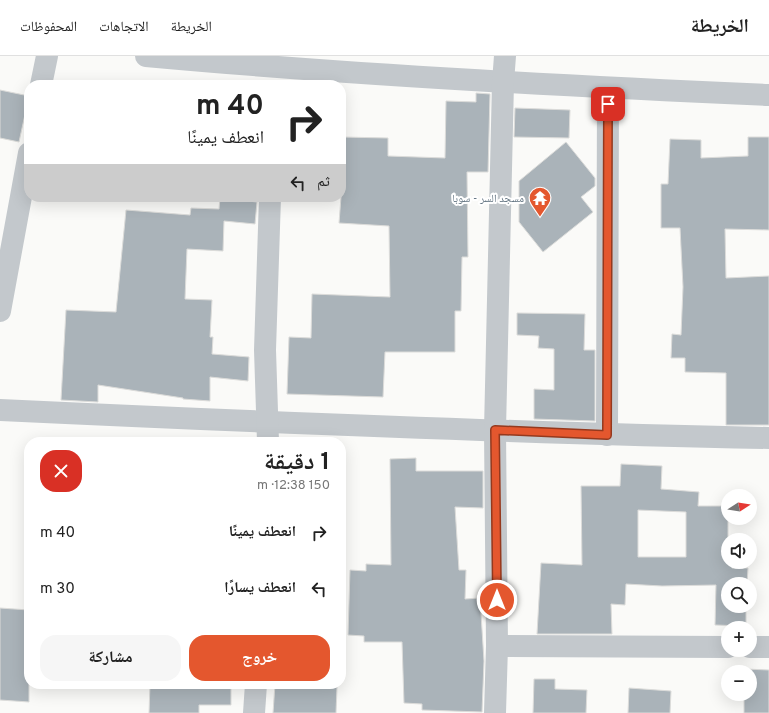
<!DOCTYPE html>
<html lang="ar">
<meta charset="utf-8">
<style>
:root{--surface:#fff;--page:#f6f6f6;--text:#222;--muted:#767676;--line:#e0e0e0;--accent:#e4572e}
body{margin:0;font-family:Overpass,"Noto Naskh Arabic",sans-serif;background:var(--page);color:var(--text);direction:rtl;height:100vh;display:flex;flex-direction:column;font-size:15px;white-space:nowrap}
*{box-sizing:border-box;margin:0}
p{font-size:13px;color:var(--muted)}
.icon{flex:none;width:22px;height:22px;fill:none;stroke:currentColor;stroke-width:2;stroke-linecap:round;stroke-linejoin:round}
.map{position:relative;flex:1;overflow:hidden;direction:ltr}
.panel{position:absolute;left:24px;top:381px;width:322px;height:252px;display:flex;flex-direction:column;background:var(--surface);border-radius:16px;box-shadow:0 4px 16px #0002;direction:rtl}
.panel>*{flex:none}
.guide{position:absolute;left:24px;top:24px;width:322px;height:122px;border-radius:16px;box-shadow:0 4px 16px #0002;direction:rtl;background:#fff;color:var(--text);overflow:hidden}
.needle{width:26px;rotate:78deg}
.buttons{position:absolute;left:721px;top:433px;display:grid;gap:8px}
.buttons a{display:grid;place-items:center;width:36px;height:36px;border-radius:50%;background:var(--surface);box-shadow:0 4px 16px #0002;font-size:20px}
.pin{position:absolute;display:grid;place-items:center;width:34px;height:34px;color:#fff;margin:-17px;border-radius:8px;box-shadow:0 2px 6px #0006}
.me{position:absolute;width:44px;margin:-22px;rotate:0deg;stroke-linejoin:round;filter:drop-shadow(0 0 3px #0008)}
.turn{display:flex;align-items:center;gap:14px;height:84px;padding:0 16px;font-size:18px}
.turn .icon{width:52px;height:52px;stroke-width:2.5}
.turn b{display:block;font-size:28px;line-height:34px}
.then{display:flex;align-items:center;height:38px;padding:0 16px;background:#0003;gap:8px;font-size:15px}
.round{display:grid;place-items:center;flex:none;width:42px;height:42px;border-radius:16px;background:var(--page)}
.headline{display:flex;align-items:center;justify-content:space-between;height:68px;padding:0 16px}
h1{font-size:24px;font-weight:700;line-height:30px}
.button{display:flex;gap:8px;margin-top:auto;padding:8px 16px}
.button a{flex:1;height:46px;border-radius:16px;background:var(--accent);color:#fff;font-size:16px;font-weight:700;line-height:46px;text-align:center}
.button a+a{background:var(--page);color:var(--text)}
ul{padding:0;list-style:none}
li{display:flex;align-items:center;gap:12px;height:56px;padding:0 16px}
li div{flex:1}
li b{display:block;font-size:15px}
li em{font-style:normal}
header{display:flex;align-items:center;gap:24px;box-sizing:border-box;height:56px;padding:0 20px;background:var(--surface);border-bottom:1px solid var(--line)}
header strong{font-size:19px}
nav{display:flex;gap:22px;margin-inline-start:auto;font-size:14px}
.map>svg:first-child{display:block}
</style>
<header>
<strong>الخريطة</strong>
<nav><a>الخريطة</a><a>الاتجاهات</a><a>المحفوظات</a></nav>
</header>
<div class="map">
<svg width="769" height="657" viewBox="0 0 769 657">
<rect width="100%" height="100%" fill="#fafaf8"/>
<g fill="#aab3b9" stroke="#dcdcda" fill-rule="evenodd">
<path d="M0 34 29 40 19 86 0 82Z"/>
<path d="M476 37 490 38 488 116H467L468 201H462L461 255H455V296H385L383 341 287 338 289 281 311 282 312 238 390 241 389 170 339 167 341 141V81L388 82V100L445 102 446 45 476 46Z"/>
<path d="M515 52 570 54 569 82 514 81Z"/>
<path d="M748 81H769V174L725 173 726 222 769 220V369H726V317L685 316V302H671L672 278 681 279 683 231 680 172H661V128H668L670 83 701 84V102L748 100Z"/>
<path d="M566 86 595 122V130L581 141 593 156 543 196 519 166V125Z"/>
<path d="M220 142 257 146 255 168 224 165 223 195 187 193 185 243 212 244 210 281H213L212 298 249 301 248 325 210 321V345L183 343V342L98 329V346L61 344 66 254 116 256 126 154 190 159 191 152 219 153Z"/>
<path d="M517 257 585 258 584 294H595V365L534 363V333L554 334V293L538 292 539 280 517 279Z"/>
<path d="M416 402V415H483V452L455 451 459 514H466L465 543 480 542 484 605 482 656 422 654V648L404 647 402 586H364V580L348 579 350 514 366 515V508L391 509 390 403Z"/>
<path d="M621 408 662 410 661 433 699 436 698 450H728V506H732V512H748L747 528H728V550H746V570L715 569 716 529 662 530 626 528 625 549 611 548 612 578H537L541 507 582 509 581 430H620ZM638 454 686 456V501H638Z"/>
<path d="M0 552 29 554V646L0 644Z"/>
<path d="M744 613 769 614V657H744V638H750V616H744Z"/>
<path d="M534 623H555V633L587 634 586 657H533Z"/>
<path d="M150 628H231V649H199V657H149Z"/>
<path d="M275 628 337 631 336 657H273Z"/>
<path d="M629 632 671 635 670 657H628Z"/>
</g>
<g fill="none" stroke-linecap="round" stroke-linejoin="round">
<g stroke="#c3c8cc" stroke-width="22">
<path d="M146 0C353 19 561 30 769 39"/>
<path d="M41 29 47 0"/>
<path d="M0 255 29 97"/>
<path d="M0 354C256 366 512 377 769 382"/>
<path d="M607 379 608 32"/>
<path d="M268 386 265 294 270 141"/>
<path d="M497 590 728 591"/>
<path d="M750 591H769"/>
<path d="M254 657 256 628"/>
<path d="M495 657 497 590 495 374 503 26 505 0"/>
</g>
</g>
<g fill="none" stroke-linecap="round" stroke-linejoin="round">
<g stroke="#94391e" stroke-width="10">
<path id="route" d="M497 544 495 374 607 379 608 48"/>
</g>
<use href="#route" stroke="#e4572e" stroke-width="7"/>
</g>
<defs>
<g id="temple-pin" transform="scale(1.15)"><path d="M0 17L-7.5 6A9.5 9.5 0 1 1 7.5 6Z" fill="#e4572e" stroke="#fff"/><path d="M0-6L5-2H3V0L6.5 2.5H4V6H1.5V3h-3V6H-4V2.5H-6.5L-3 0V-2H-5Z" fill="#fff"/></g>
</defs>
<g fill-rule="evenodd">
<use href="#temple-pin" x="540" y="142"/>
</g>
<g text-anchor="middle" stroke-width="4" stroke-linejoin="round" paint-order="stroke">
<g font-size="11" fill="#657683" stroke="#fff" text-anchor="end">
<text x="524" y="146">مسجد السر - سوبا</text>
</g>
</g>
</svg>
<div class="buttons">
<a><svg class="needle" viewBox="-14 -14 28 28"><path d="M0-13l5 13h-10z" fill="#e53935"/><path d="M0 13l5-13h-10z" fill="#767676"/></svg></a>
<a><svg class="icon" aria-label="sound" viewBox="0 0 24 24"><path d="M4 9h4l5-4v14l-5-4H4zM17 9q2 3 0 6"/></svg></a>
<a><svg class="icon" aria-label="search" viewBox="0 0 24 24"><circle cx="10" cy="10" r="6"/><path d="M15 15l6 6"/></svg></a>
<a>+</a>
<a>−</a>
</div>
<div class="pin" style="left:608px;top:48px;background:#d93025"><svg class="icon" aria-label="arrive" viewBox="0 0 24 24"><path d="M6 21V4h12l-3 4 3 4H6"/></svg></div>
<svg class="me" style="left:497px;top:544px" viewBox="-20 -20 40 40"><circle r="17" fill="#e4572e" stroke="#fff" stroke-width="3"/><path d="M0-11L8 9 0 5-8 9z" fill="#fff"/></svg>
<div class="guide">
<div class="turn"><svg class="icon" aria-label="right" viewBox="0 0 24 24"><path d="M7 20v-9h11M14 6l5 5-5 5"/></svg><div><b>40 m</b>انعطف يمينًا</div></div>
<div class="then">ثم<svg class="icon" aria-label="left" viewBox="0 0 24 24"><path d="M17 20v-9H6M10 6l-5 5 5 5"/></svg></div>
</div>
<section class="panel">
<div class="headline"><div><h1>1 دقيقة</h1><p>150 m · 12:38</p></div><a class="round" style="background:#d93025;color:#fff"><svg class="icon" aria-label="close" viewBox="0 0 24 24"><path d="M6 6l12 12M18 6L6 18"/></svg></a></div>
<ul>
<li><svg class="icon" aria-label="right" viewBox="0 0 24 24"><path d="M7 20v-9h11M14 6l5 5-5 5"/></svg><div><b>انعطف يمينًا</b></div><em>40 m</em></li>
<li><svg class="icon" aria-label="left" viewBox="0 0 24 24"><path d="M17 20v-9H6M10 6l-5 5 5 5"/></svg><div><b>انعطف يسارًا</b></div><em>30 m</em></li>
</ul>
<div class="button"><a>خروج</a><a>مشاركة</a></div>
</section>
</div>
